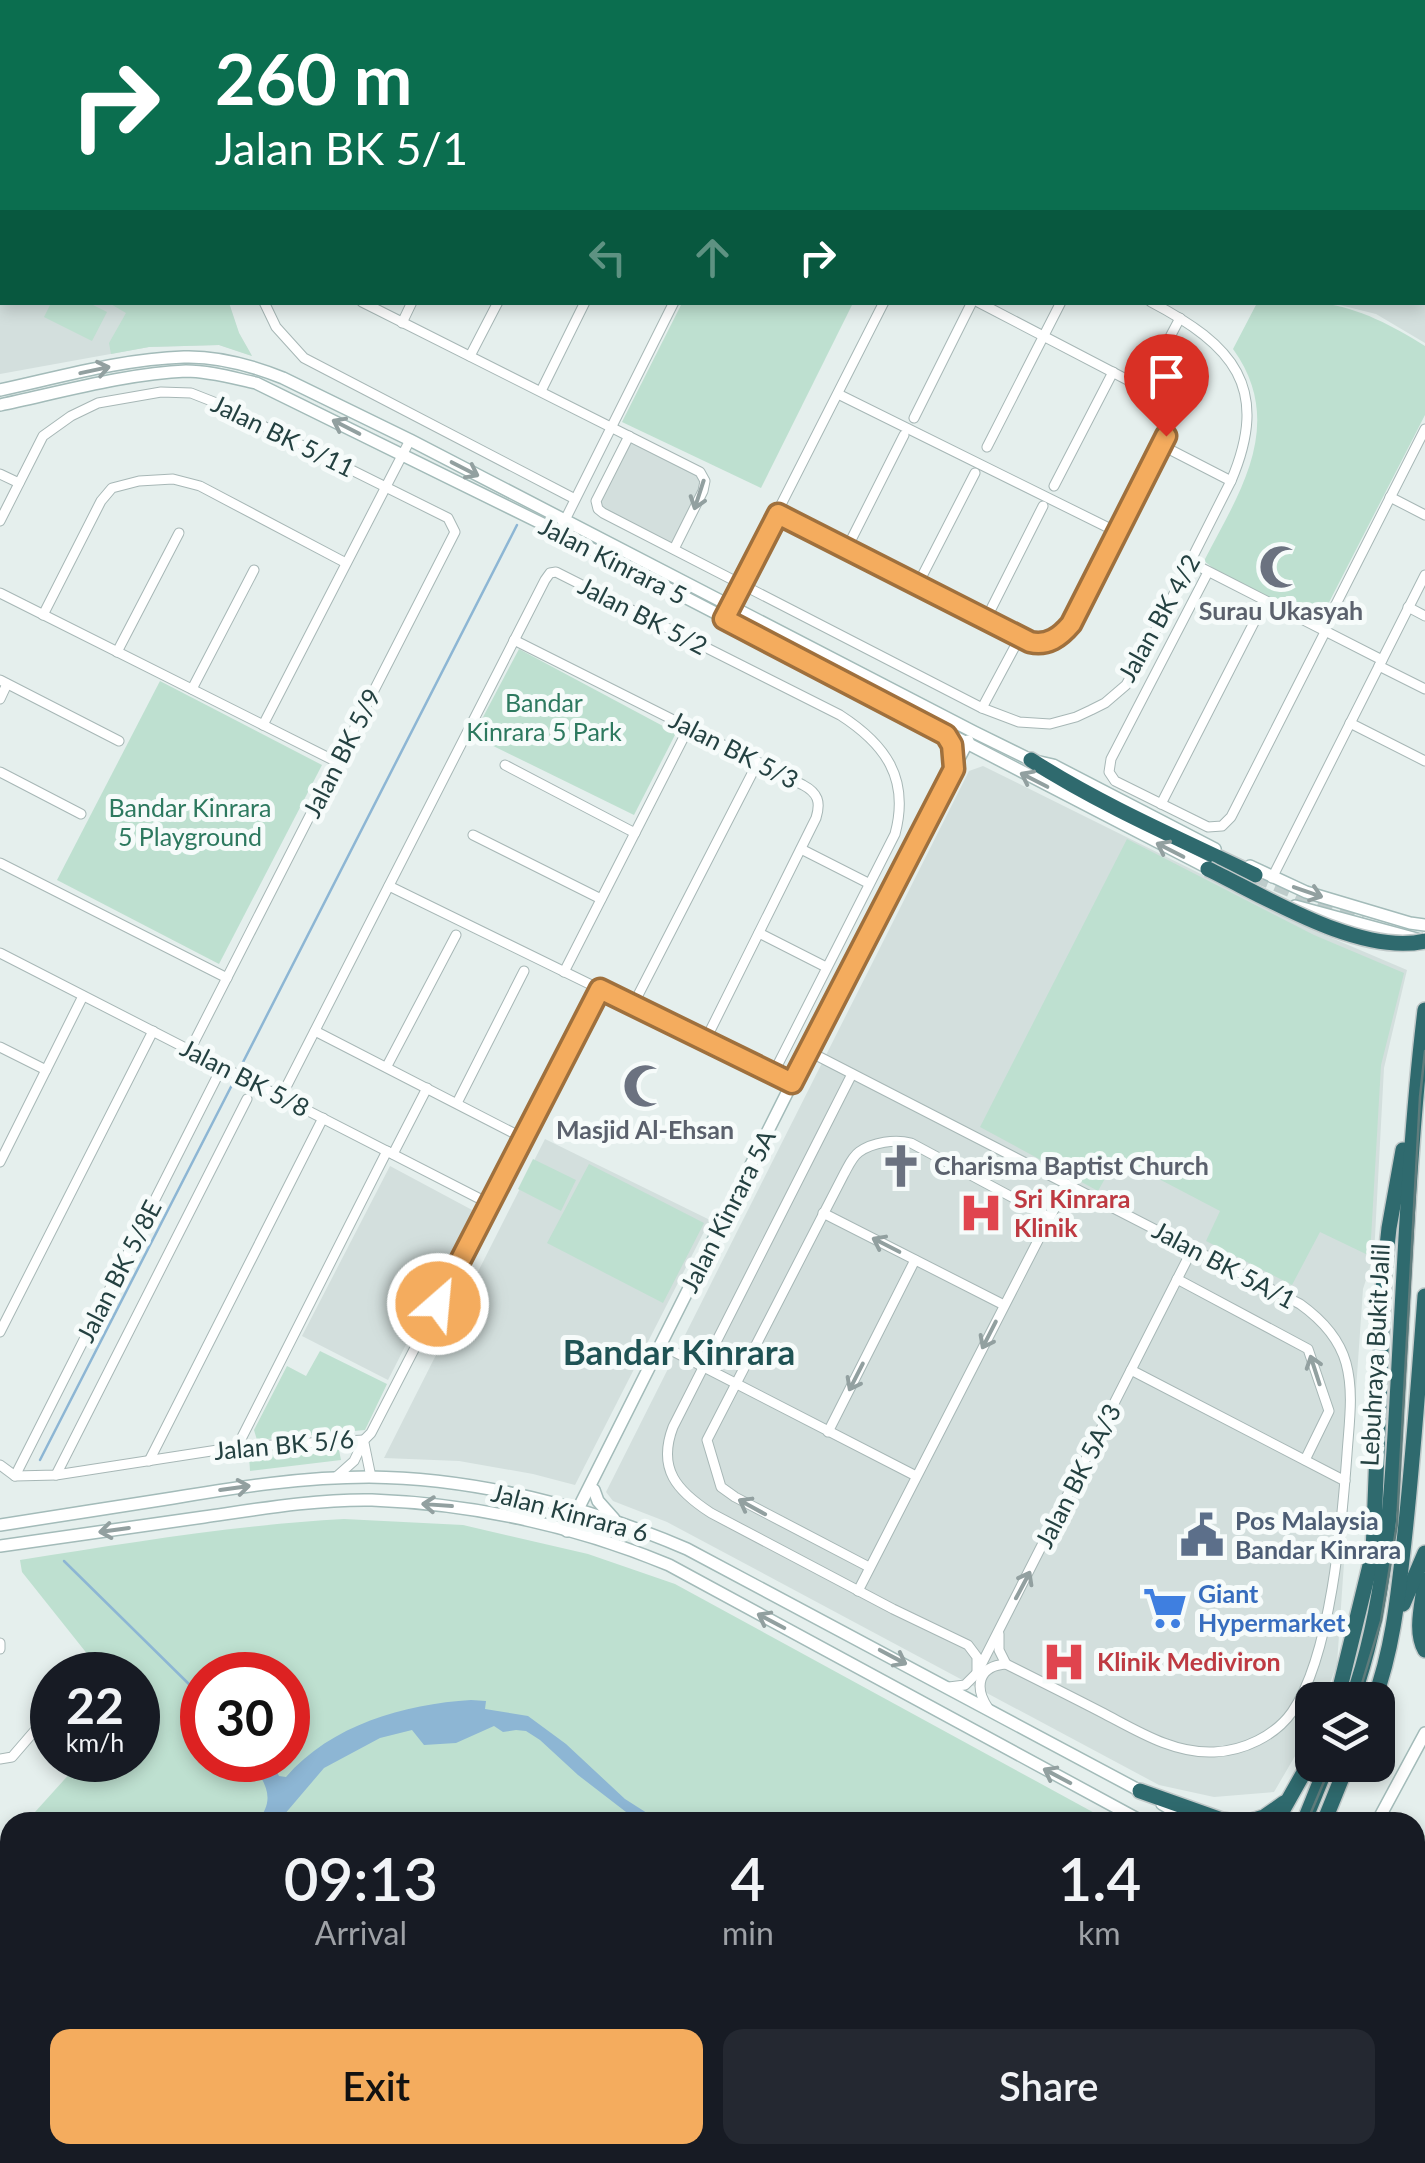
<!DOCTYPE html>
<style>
:root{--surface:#171b24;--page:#242831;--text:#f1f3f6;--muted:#9ea1a6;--accent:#f4ac5e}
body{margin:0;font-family:Lato,sans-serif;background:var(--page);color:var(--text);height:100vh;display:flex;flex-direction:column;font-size:38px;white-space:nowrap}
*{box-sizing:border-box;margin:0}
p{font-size:32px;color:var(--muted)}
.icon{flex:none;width:55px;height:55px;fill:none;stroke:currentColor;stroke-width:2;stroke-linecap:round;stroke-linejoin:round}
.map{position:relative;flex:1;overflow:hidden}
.drawer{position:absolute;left:0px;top:1812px;width:1425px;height:352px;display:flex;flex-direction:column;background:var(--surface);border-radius:30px 30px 0 0;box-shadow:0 5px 15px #0003}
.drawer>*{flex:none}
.banner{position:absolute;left:0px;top:0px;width:1425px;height:305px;box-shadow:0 5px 15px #0003;background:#0b6e4f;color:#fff;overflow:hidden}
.controls{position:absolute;left:1295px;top:1682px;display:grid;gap:20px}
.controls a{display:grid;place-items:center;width:100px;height:100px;border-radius:20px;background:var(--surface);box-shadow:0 5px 15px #0003;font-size:50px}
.speed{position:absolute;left:30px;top:1652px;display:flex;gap:20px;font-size:50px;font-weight:700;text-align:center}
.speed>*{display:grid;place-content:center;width:130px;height:130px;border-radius:50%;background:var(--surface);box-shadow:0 5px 15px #0003;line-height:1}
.speed small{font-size:25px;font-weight:400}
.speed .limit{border:15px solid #d22;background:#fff;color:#111}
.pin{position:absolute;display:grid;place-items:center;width:85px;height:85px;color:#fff;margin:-102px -42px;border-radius:50% 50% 50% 0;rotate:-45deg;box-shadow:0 0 10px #0007}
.pin .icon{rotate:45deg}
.me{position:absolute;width:110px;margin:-55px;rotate:27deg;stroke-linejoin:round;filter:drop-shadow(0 0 8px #0008)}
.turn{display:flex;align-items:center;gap:35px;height:210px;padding:0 50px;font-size:45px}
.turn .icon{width:130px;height:130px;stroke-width:2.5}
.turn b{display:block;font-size:70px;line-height:85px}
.lanes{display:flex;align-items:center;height:95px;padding:0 50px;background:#0003;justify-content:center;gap:50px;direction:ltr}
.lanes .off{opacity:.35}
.eta{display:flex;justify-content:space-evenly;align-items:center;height:170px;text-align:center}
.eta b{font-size:60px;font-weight:600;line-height:70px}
.cta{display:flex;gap:20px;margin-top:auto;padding:20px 50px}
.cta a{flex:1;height:115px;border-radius:20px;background:var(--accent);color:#111;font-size:40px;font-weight:600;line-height:115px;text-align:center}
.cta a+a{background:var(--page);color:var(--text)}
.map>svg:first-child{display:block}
</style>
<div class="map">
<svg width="1425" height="2163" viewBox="0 0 1425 2163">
<rect width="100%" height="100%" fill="#e5efed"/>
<g fill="#d3dfdd">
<path d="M1105 0H1425V343L1376 314 1332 303 1422 302V2H1104Z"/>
<path d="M0 102 2 103V302L229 303 239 333 252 356 219 345 149 347 0 374Z"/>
<path d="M630 441 698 475 702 483 673 544 600 506 599 502Z"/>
<path d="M983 766 1320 933 1407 970 1384 1068 1374 1255 1363 1289 1337 1664 1324 1700H1312V1727L1274 1792 1214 1797 1159 1785 667 1522 613 1501 606 1492 969 771Z"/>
<path d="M545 1139 710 1220 575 1485 533 1474 459 1461 384 1458Z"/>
<path d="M390 1166 474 1211 388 1380 302 1336Z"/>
</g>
<g fill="#bee0d0" fill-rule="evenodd">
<path d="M51 303H89L107 312 92 341 44 317Z"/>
<path d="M109 303H229L239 333 252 356 219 345 149 347 111 354 109 343 126 313Z"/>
<path d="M682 303H853L761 488 622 422Z"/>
<path d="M1257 303C1278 303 1301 300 1321 303 1360 308 1393 326 1425 346V415L1320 620 1238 587 1204 561C1239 493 1287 424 1233 349Z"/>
<path d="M519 649 676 733 634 815 473 736Z"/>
<path d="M160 681 322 765 219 964 57 880Z"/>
<path d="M1127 839 1314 935 1404 973 1381 1065 1370 1256 1320 1232 1292 1285 1206 1241 1220 1211 1117 1157 1098 1191 980 1127Z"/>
<path d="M533 1159 576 1180 561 1211 518 1189Z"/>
<path d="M589 1164 704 1223 663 1303 547 1243Z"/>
<path d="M320 1351 387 1384 365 1430 257 1440 254 1430 287 1366 306 1376Z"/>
<path d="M339 1450 341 1460 250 1471 249 1456Z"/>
<path d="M344 1519 463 1525 588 1554 675 1584 1111 1822H26L82 1760H138V1675H104L22 1572 20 1560C128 1543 235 1525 344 1519ZM202 1675H288V1760H202Z"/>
<path d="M1415 1829 1425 1835V1951L1415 1945Z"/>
<path d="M10 1839V2145L0 2143V1847Z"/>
<path d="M607 2155H759L754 2163H626Z"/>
</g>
<path fill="#8db6d4" d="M471 1700 486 1701 485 1709 528 1716 566 1744 625 1799 661 1822H639L578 1775 540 1740 526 1731 516 1730 503 1732 494 1726 456 1743 424 1745 412 1730 380 1738 324 1768 278 1822H257C277 1798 265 1783 250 1760 264 1760 273 1762 279 1776L286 1777C331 1725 404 1704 471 1700Z"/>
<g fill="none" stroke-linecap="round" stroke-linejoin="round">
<g stroke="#8db6d4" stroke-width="2.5">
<path d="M238 1072 517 525"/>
<path d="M40 1460 235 1079"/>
<path d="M64 1561 198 1693"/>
</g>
<path stroke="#becccb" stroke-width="15" stroke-dasharray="15 8" stroke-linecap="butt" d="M1255 875 1322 903 1364 915"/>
<g stroke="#a7b7b6" stroke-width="11">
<g id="street">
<path d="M251 0 256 2"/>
<path d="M548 0 553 2"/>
<path d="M49 2 50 0"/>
<path d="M123 2 124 0"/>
<path d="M195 2 196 0"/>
<path d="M392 2 394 0"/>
<path d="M1123 2 1124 0"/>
<path d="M1245 2 1247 0"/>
<path d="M1367 2 1369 0"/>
<path d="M0 93 2 94"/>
<path d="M1422 165 1425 160"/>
<path d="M1422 264 1425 266"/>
<path d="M264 302 276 327 304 358 575 499"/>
<path d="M362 302 700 472 705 481 703 491 674 549"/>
<path d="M402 323 412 302"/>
<path d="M470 356 498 302"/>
<path d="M1143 388 1180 318"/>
<path d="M541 391 585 302"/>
<path d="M838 394 1117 532"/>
<path d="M914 418 972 302"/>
<path d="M629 436 596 501 598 509 603 513 982 708 1019 722 1050 724 1076 717 1091 710 1105 703 1126 685 1143 655 1231 481C1271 387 1233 345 1151 302"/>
<path d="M1161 445 1231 481"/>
<path d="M987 447 1061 302"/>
<path d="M0 474 19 483"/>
<path d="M1054 486 1113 372"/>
<path d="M1390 497 1425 515"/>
<path d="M778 513 1030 642C1048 646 1060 637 1071 623L1165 435C1173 412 1163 400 1143 388L978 302"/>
<path d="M0 521 43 436 71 416 98 403 161 392 191 393 219 404 448 518 455 532 190 1050"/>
<path d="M559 532 674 302"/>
<path d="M847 548 904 435"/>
<path d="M1190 562 1382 660"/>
<path d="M1208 572 1111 759 1109 772 1115 781 1208 827 1222 826 1231 817 1325 632"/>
<path d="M918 584 975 473"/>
<path d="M0 593 337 762"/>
<path d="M729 607 884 302"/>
<path d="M1408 607 1425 616"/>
<path d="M43 615 101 501 112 488 139 481 173 479 200 486 346 563"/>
<path d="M1330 616 1425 429"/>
<path d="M986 619 1043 506"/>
<path d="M514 640 803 785C818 793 821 802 816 818L705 1041"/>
<path d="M117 652 179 533"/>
<path d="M1379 666 1425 689"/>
<path d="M0 680 119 741"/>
<path d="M192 689 254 570"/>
<path d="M0 699 7 684"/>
<path d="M982 708 1020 637"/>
<path d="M1350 723 1425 761"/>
<path d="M263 725 410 440"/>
<path d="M505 765 635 833"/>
<path d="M0 772 81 814"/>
<path d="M1161 804 1265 601"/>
<path d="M473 835 601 899"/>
<path d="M801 849 868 883"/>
<path d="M0 863 227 978"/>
<path d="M1272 878 1425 575"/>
<path d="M389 886 798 1086"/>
<path d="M759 933 826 967"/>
<path d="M0 953 490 1204"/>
<path d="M564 972 689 727"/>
<path d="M633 1005 758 762"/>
<path d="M315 1031 523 1138"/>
<path d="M0 1047 46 1070"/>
<path d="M808 1051 1300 1304C1321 1319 1339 1338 1346 1363 1354 1392 1349 1424 1347 1454 1342 1522 1331 1656 1292 1712 1275 1736 1243 1751 1214 1752 1173 1754 1136 1730 1101 1712 1070 1696 1038 1680 1006 1664 978 1666 974 1687 988 1708"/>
<path d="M387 1066 456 935"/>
<path d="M852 1074 673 1427C657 1469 677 1491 711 1513L893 1609 968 1645 977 1657V1673"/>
<path d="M281 1097 545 580 550 573 556 572 840 715C885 744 910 778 895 834L773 1074"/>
<path d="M457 1103 524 971"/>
<path d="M393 1154 427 1088"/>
<path d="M0 1162 83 996"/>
<path d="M823 1213 1004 1305"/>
<path d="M1177 1279 1308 1349 1329 1411 1305 1460"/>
<path d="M0 1332 153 1031"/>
<path d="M661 1345 916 1476"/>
<path d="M1131 1370 1345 1481"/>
<path d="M828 1432 915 1260"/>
<path d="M364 1443 371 1477"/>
<path d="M237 1447 387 1151"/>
<path d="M149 1461 323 1118"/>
<path d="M0 1465 15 1476 56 1475 237 1447 364 1440"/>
<path d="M56 1475 247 1099"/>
<path d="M15 1476 222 1067"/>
<path d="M336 1477 354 1461 364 1440 371 1433 600 989"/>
<path d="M869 1567 735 1497 721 1487 707 1440 844 1174C848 1167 852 1157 859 1152 873 1142 895 1139 911 1143L1049 1217"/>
<path d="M858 1591 1067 1184"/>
<path d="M999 1634V1650L1006 1664"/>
<path d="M0 1643V1649"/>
<path d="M949 1687 965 1685 977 1673 1193 1248"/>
<path d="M0 1759 12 1757 37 1728 50 1706 48 1682"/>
<path d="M1415 2027 1425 2028"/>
<path d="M1415 2135 1425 2117"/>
<path d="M1241 2155 1243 2163"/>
<path d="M817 2163 820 2155"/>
<path d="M938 2163 941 2155"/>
<path d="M1323 2163 1327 2155"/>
<path d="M1400 2163 1404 2155"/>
</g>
</g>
<g stroke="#a3bbb9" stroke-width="14">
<g id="secondary">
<path d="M7 2 8 0"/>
<path d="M26 2 28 0"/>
<path d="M0 16 2 12"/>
<path d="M0 53 2 48"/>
<path d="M0 390C60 377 122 359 184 357 217 356 253 366 283 378L410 440 974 732 1031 760 1053 765 1215 849"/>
<path d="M0 405C57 393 129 373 186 371 209 371 233 378 256 383L559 532 1214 871"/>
<path d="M1250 866 1306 892 1410 923 1425 925"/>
<path d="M1295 906 1417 939"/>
<path d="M594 1490 598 1501 614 1519"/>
<path d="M0 1525C58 1516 115 1507 173 1498 238 1487 304 1477 369 1477 475 1478 590 1507 687 1549L1146 1794"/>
<path d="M567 1531 792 1083 968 741"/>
<path d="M0 1546C68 1536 136 1527 204 1517 259 1509 317 1499 372 1500 474 1504 575 1526 669 1565L1143 1822"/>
<path d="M1162 1804 1193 1822"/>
<path d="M1377 1822 1425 1733"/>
<path d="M1415 1985 1425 1990"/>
<path d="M1027 2155 1038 2163"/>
<path d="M1052 2155 1060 2163"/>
<path d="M123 2163 130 2155"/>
<path d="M147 2163 154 2155"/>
</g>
</g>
<g stroke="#c2caca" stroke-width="18">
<g id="highway">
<path d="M1031 760C1101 805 1180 839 1255 875"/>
<path d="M1425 1580C1423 1602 1414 1631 1425 1650"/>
<path d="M1403 1604 1425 1553"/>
<path d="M1337 1700 1373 1553 1384 1274 1389 1228 1403 1150"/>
<path d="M1352 1700C1388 1599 1392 1489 1398 1383 1405 1258 1410 1134 1425 1010"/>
<path d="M1374 1700C1393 1649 1398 1596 1404 1542 1413 1460 1419 1378 1425 1296"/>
<path d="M1140 1791 1222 1820 1235 1822"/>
<path d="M1248 1822 1264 1817 1284 1803"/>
<path d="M1276 1822 1312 1758"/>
<path d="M1304 1822 1327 1765"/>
<path d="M1324 1822 1347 1765"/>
<path d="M1164 2163 1166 2155"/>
<path d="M1188 2163 1190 2155"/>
</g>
</g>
<use href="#street" stroke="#fff" stroke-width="9"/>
<use href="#secondary" stroke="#fff" stroke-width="11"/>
<use href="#highway" stroke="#2f6a6e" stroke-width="15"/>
<g stroke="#5f7c7c" stroke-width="2.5">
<path d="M1357 1700 1381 1621 1397 1524 1420 1097 1425 1051"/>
<path d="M1307 1822 1331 1765"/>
<path d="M1169 2163 1172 2155"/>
</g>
<g stroke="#c2caca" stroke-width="18" stroke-linecap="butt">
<path id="highway-bridge" d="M1208 869C1266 897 1360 956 1425 941"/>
</g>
<use href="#highway-bridge" stroke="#2f6a6e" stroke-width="15"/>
</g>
<defs><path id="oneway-shaft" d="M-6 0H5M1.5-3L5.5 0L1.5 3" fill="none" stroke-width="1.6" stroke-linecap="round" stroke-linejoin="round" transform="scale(2.5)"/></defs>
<g stroke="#92a0a0">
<use href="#oneway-shaft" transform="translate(95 370) rotate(-12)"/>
<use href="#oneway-shaft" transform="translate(346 427) rotate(-153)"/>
<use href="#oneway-shaft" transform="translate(465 469) rotate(27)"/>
<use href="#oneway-shaft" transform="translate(699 495) rotate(108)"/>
<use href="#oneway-shaft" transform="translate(1034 780) rotate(-153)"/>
<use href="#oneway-shaft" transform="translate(1170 850) rotate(-153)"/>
<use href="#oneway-shaft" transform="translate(1308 892) rotate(19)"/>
<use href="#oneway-shaft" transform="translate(886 1245) rotate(-153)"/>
<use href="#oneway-shaft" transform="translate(989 1335) rotate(117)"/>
<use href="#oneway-shaft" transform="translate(1315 1370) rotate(-108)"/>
<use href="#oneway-shaft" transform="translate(856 1377) rotate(117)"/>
<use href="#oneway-shaft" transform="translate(235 1488) rotate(-8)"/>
<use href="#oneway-shaft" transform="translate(437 1505) rotate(-176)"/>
<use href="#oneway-shaft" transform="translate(752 1507) rotate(-151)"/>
<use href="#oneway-shaft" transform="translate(114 1530) rotate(172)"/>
<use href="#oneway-shaft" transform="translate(1023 1585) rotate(-62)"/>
<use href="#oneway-shaft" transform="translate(771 1621) rotate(-152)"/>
<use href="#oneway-shaft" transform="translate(893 1657) rotate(28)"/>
<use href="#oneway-shaft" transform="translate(1057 1776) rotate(-152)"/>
</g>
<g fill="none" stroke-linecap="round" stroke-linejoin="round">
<g stroke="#9f703d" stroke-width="25">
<path id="route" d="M438 1304 600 989 792 1083 954 769 952 745 946 735 724 619 778 514 1030 642C1048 646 1060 637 1071 624L1166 436"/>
</g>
<use href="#route" stroke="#f4ac5e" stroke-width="18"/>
</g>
<defs>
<g id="mosque-bare" transform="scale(3.45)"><path d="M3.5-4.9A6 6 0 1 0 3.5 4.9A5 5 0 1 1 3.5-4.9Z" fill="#6b7280" stroke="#f6fbfa" stroke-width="2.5" paint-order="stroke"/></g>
<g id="church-bare" transform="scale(3.45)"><path d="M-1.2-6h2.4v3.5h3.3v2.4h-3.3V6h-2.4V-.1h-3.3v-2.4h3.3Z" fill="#6b7280" stroke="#f6fbfa" stroke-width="2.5" paint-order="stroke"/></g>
<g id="hospital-bare" transform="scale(3.45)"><path d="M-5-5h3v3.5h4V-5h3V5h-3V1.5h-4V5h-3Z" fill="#e0444e" stroke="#f6fbfa" stroke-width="2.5" paint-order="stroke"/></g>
<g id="civic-bare" transform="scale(3.45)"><path d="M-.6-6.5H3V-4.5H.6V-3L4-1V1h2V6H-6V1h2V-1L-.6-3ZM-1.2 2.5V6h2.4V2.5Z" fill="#5c6f8a" stroke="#f6fbfa" stroke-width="2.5" paint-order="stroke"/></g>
<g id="supermarket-bare" transform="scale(3.45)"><path d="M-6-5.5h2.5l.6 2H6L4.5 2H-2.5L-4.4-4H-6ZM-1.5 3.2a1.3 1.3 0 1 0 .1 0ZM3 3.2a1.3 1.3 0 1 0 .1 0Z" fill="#3f7fe0" stroke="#f6fbfa" stroke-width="2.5" paint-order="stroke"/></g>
</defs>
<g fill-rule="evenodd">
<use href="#mosque-bare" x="1281" y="567"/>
<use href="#mosque-bare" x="645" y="1086"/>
<use href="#church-bare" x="901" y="1166"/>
<use href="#hospital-bare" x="981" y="1213"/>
<use href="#civic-bare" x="1202" y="1535"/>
<use href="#supermarket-bare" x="1165" y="1608"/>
<use href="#hospital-bare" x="1064" y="1662"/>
</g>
<g text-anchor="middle" stroke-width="10" stroke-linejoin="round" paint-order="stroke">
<g font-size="25" fill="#244141" stroke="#f6fbfa">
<text transform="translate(283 436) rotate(26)" y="9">Jalan BK 5/11</text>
<text transform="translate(613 561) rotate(27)" y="9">Jalan Kinrara 5</text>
<text transform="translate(643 616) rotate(27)" y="9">Jalan BK 5/2</text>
<text transform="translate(1159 618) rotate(-61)" y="9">Jalan BK 4/2</text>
<text transform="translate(734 750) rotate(27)" y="9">Jalan BK 5/3</text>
<text transform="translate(342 753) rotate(-63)" y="9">Jalan BK 5/9</text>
<text transform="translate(245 1078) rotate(27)" y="9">Jalan BK 5/8</text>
<text transform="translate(728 1211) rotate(-63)" y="9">Jalan Kinrara 5A</text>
<text transform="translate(1224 1265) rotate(28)" y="9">Jalan BK 5A/1</text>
<text transform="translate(119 1271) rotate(-63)" y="9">Jalan BK 5/8E</text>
<text transform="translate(1375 1355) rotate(-87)" y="9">Lebuhraya Bukit Jalil</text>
<text transform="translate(284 1445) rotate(-5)" y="9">Jalan BK 5/6</text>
<text transform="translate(1078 1476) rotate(-63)" y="9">Jalan BK 5A/3</text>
<text transform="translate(570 1513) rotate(15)" y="9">Jalan Kinrara 6</text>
</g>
<g font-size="25" font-weight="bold" fill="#5b616d" stroke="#f6fbfa">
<text x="1281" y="620">Surau Ukasyah</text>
<text x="645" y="1139">Masjid Al-Ehsan</text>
<text x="934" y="1175" text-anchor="start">Charisma Baptist Church</text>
</g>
<g font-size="25" fill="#2d795f" stroke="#f6fbfa">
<text x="544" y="712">Bandar<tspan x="544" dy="29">Kinrara 5 Park</tspan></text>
<text x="190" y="817">Bandar Kinrara<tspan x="190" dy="29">5 Playground</tspan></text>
</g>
<g font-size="25" font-weight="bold" fill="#be3a42" stroke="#f6fbfa" text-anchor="start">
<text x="1014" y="1208">Sri Kinrara<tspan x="1014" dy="29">Klinik</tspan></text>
<text x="1097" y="1671">Klinik Mediviron</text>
</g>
<g font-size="25" font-weight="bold" fill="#4e5e75" stroke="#f6fbfa" text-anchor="start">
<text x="1235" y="1530">Pos Malaysia<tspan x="1235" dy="29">Bandar Kinrara</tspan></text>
</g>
<g font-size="25" font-weight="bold" fill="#366cbe" stroke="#f6fbfa" text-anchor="start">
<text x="1198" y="1603">Giant<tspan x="1198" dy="29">Hypermarket</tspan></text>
</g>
<g font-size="35" font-weight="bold" fill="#1f5354" stroke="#f6fbfa">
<text x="679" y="1365">Bandar Kinrara</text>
</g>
</g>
</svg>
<div class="controls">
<a><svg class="icon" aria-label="layers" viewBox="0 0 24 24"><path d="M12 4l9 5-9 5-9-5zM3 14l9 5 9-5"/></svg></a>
</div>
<div class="speed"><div>22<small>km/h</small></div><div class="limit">30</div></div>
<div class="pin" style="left:1166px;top:436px;background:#d93025"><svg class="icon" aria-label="arrive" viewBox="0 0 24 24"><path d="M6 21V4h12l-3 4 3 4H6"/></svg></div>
<svg class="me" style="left:438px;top:1304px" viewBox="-20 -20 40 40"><circle r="17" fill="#f4ac5e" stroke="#fff" stroke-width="3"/><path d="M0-11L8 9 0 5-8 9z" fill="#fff"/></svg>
<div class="banner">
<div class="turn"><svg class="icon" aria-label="right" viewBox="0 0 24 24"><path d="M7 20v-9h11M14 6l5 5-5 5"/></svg><div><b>260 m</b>Jalan BK 5/1</div></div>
<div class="lanes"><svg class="icon off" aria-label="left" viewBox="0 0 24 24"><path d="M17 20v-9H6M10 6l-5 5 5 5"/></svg><svg class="icon off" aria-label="ahead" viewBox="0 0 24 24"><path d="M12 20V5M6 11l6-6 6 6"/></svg><svg class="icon" aria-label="right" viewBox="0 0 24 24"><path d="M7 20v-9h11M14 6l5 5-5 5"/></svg></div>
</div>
<section class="drawer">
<div class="eta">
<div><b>09:13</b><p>Arrival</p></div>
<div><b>4</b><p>min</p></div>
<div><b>1.4</b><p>km</p></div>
</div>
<div class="cta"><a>Exit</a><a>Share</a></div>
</section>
</div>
